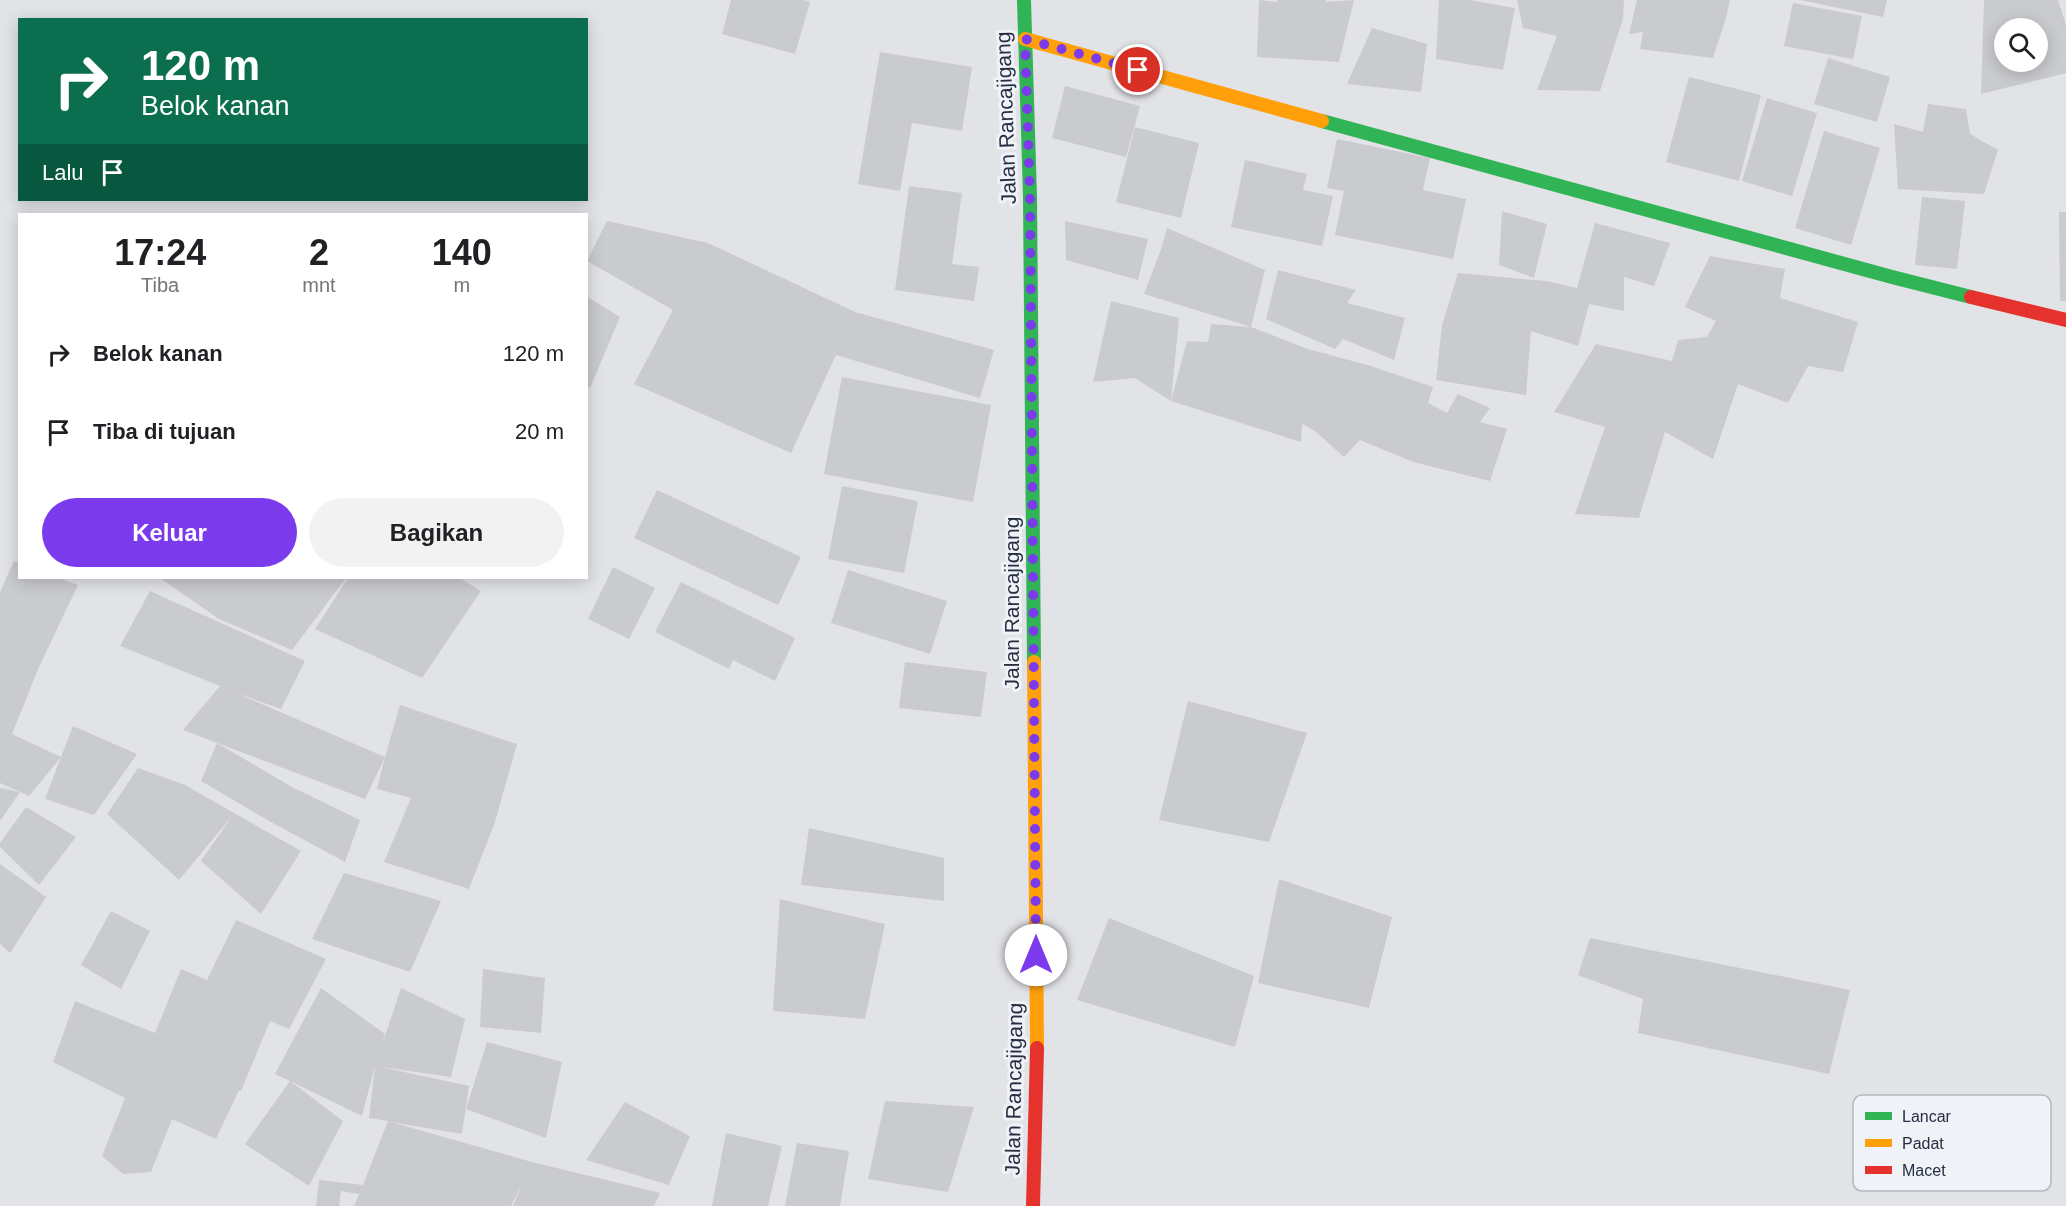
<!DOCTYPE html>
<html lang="id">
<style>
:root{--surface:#fff;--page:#f2f2f2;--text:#202124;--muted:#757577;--accent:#7c3aed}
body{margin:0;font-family:Arial,sans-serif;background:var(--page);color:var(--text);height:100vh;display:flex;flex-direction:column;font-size:22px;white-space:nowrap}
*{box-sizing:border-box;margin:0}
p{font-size:20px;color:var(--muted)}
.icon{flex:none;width:33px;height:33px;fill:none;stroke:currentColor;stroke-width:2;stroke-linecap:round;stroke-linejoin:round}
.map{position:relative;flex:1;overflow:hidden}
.details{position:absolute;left:18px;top:213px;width:570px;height:366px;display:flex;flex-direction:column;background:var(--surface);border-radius:0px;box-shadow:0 3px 15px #0003}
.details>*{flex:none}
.top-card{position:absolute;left:18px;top:18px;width:570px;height:183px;border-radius:0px;box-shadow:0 3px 15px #0003;background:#0b6e4f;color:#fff;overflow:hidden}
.buttons{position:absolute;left:1994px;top:18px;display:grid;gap:12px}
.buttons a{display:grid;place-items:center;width:54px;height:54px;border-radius:50%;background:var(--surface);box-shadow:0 3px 15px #0003;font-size:30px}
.pin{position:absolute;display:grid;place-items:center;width:51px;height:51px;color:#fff;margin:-26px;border:3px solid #fff;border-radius:50%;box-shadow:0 2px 6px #0007}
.me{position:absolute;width:66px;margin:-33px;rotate:0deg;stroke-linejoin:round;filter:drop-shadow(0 0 4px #0008)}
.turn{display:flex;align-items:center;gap:21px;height:126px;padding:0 24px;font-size:27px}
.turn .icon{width:78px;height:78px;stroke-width:2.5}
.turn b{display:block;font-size:42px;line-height:51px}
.then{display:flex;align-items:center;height:57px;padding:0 24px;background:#0003;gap:12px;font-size:22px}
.eta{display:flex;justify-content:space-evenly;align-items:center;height:102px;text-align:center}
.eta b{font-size:36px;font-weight:700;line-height:42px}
.cta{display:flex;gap:12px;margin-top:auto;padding:12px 24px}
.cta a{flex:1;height:69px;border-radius:36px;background:var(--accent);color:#fff;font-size:24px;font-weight:700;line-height:69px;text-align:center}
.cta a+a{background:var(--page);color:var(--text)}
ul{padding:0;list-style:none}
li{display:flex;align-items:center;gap:18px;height:78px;padding:0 24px}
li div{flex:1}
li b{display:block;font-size:22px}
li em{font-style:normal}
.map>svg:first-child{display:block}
</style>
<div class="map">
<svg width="2066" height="1206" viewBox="0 0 2066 1206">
<rect width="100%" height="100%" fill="#e2e3e7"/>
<g fill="#cacbcf" fill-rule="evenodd">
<path d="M731 0H804L810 2 795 54 722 34Z"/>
<path d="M1259 0 1277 2V0H1326V2L1354 0 1339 62 1257 57Z"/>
<path d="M1439 0H1470L1515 8 1503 70 1436 59Z"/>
<path d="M1517 0H1624L1623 19 1600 91 1537 90 1557 36 1523 28Z"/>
<path d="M1637 0H1730L1725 21 1713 58 1640 49 1643 32 1629 34Z"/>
<path d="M1800 0H1887L1883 17Z"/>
<path d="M1984 0H2058L2066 25V73L1981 94ZM2004 28H2037V62H2004Z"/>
<path d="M1793 3 1862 16 1853 59 1784 46Z"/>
<path d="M1372 28 1427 44 1421 92 1347 84Z"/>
<path d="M880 52 972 67 962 131 912 123 900 191 858 184Z"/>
<path d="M1828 58 1890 77 1877 122 1814 104Z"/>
<path d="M1689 77 1761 95 1739 181 1666 162Z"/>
<path d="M1065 86 1140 106 1126 157 1052 138Z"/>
<path d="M1767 98 1817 113 1792 196 1742 181Z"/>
<path d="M1928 104 1966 109 1970 134 1998 150 1984 194 1898 189 1894 124 1923 132Z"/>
<path d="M1135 127 1199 143 1181 218 1116 202Z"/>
<path d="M1824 131 1880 148 1851 245 1795 228Z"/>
<path d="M1337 139 1430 158 1423 190 1466 199 1453 259 1335 235 1344 191 1327 188Z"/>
<path d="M1245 160 1307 174 1303 190 1333 196 1322 246 1231 227Z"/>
<path d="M909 186 962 193 952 264 979 267 974 301 895 290Z"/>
<path d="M1922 197 1965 201 1957 269 1915 265Z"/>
<path d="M1502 211 1547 224 1534 278 1499 265Z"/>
<path d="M2059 212H2066V301H2060Z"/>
<path d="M607 221 708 243 855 312 994 350 980 398 836 355 791 453 634 384 673 310 587 261Z"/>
<path d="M1065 221 1148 239 1138 280 1066 260Z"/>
<path d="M1595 223 1670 243 1654 286 1624 277V311L1589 304 1578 346 1531 331 1526 395 1436 380 1442 325 1458 273 1546 281 1577 288Z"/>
<path d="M1167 228 1265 270 1251 327 1308 349 1371 366 1433 387 1428 403 1447 413 1458 394 1490 408 1480 422 1507 429 1490 481 1413 462 1360 440 1344 457 1315 431 1302 424 1301 442 1171 401 1187 341 1208 342 1211 324 1251 327 1144 294 1161 249Z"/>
<path d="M1710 256 1785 269 1780 298 1858 322 1843 372 1808 366 1788 403 1738 384 1713 459 1665 432 1639 518 1575 514 1605 427 1554 412 1596 344 1672 361 1678 340 1707 337 1716 321 1685 307Z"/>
<path d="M1278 270 1356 290 1347 303 1405 318 1394 360 1343 339 1335 349 1266 319Z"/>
<path d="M586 296 620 317 590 388 586 386Z"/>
<path d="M1111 301 1179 318 1171 401 1135 378 1093 382Z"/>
<path d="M842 377 991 405 973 502 824 474Z"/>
<path d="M842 486 918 501 904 573 828 559Z"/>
<path d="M657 490 801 557 778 605 634 538Z"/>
<path d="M14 561 20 563V578H59L78 585 39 667 12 734 61 757 73 726 137 754 94 815 45 799 61 757 29 796 0 783V592Z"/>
<path d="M613 567 655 588 629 639 588 619Z"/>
<path d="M848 570 947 601 930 654 831 623Z"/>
<path d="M160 578H346L292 650 219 619Z"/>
<path d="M348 578H460L481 591 422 678 315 629Z"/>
<path d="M681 582 795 638 775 681 733 660 729 669 655 632Z"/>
<path d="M150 591 305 661 281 709 236 693 385 757 400 705 517 744 495 822 469 889 384 862 411 798 377 789 385 757 365 799 183 730 220 686 120 646Z"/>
<path d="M905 662 987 672 981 717 899 708Z"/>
<path d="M1188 701 1307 733 1269 842 1159 820Z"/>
<path d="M217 743 292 787 360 820 345 862 269 821 201 781Z"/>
<path d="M138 768 185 785 301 851 261 914 201 861 232 816 179 880 107 814Z"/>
<path d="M0 788 20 792 0 821Z"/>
<path d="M26 807 76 837 39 885 0 847V843Z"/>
<path d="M809 828 944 858V901L801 885Z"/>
<path d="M0 864 46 897 10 953 0 944Z"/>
<path d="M344 873 441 901 410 972 312 939Z"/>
<path d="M1279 879 1392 917 1369 1008 1258 983Z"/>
<path d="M780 899 885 924 865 1019 773 1011Z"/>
<path d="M111 911 150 931 121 989 81 965Z"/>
<path d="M1109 918 1254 976 1235 1047 1077 1000Z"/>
<path d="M236 920 326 959 289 1029 270 1021 241 1091 239 1090 216 1139 172 1119 151 1172 123 1174 102 1156 125 1098 53 1062 75 1001 155 1033 181 969 207 980Z"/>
<path d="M1590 938 1850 990 1829 1074 1638 1033 1643 999 1578 975Z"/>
<path d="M483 969 545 978 541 1033 480 1027Z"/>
<path d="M321 988 385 1034 383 1042 401 988 465 1019 451 1077 381 1067 469 1086 462 1134 391 1122 532 1162 660 1193 654 1206H513L522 1184 511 1206H354L359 1194 341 1191 339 1206H316L319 1180 363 1185 388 1121 369 1118 375 1066 362 1116 290 1081 343 1121 309 1186 245 1144 290 1081 275 1074Z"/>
<path d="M487 1042 562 1062 546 1138 466 1109Z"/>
<path d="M885 1101 974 1107 948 1192 868 1179Z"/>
<path d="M625 1102 690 1136 669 1185 586 1160Z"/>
<path d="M726 1133 782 1146 768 1206H712Z"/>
<path d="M797 1143 849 1151 840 1206H785Z"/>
</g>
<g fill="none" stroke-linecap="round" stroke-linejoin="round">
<g stroke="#30b455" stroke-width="14">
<path d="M1024 0 1030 197 1034 662"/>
<path d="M1322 121 1892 277 1971 297"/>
</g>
<g stroke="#ff9f0a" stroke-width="14">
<path d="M1025 39 1322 121"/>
<path d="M1034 662 1037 1048"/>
</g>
<g stroke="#e5322d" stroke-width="14">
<path d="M1971 297 2066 320"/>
<path d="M1033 1206 1037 1048"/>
</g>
</g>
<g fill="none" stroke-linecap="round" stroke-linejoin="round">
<path stroke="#7c3aed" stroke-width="10" stroke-dasharray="0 18" d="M1036 955 1030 197 1025 39 1138 70"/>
</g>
<g text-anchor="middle" stroke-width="6" stroke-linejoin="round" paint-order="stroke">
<g font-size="21" fill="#272e42" stroke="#eff2f7">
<text transform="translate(1006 118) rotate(-92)" y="7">Jalan Rancajigang</text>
<text transform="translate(1012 603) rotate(-90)" y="7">Jalan Rancajigang</text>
<text transform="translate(1014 1089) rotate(-89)" y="7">Jalan Rancajigang</text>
</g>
</g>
<rect x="1853" y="1095" width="198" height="96" rx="9" fill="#eff2f7" stroke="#b3b7c1" stroke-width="1.5"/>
<rect x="1865" y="1112" width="27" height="8" fill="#30b455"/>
<rect x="1865" y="1139" width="27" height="8" fill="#ff9f0a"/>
<rect x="1865" y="1166" width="27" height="8" fill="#e5322d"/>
<g font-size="16" fill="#272e42">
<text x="1902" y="1122">Lancar</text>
<text x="1902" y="1149">Padat</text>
<text x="1902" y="1176">Macet</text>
</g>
</svg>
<div class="buttons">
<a><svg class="icon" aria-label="search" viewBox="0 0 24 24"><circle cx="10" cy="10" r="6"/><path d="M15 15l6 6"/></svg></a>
</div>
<div class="pin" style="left:1138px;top:70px;background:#d93025"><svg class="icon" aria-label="arrive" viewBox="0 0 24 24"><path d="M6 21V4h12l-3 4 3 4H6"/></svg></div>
<svg class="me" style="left:1036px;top:955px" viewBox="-20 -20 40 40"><circle r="19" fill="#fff"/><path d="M0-13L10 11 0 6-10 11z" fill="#7c3aed"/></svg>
<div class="top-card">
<div class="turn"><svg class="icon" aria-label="right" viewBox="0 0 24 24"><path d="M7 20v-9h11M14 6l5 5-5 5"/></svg><div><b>120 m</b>Belok kanan</div></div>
<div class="then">Lalu<svg class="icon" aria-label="arrive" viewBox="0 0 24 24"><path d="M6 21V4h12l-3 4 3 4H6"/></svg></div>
</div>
<section class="details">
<div class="eta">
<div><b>17:24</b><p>Tiba</p></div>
<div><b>2</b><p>mnt</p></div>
<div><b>140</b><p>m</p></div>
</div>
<ul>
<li><svg class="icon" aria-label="right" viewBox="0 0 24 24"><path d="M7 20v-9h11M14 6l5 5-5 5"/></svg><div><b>Belok kanan</b></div><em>120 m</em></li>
<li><svg class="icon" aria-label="arrive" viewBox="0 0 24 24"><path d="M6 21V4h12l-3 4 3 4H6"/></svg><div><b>Tiba di tujuan</b></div><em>20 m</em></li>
</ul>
<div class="cta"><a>Keluar</a><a>Bagikan</a></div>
</section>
</div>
